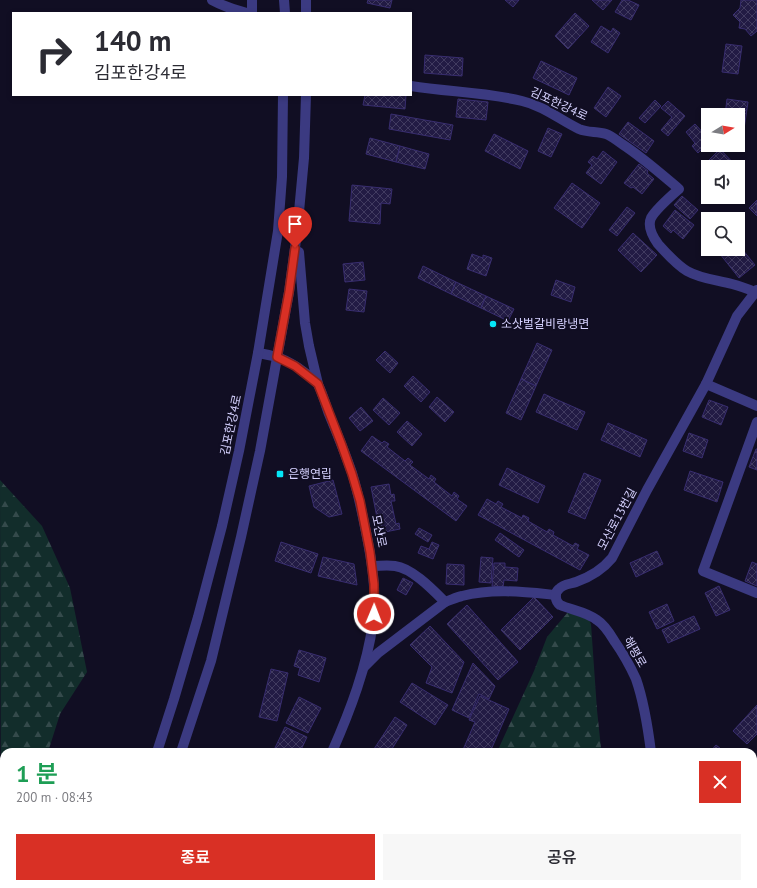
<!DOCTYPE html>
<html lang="ko">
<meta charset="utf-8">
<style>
:root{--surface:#fff;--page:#f7f7f7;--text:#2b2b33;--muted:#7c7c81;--accent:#d93025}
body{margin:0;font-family:"PT Sans","Noto Sans KR",sans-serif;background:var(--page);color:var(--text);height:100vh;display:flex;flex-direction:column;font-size:15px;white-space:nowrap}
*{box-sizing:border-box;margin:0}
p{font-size:13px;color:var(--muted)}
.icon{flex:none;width:22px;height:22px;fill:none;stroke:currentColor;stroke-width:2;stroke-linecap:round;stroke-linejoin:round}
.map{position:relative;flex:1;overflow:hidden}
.sheet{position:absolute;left:0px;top:748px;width:757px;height:140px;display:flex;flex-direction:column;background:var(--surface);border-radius:12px 12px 0 0;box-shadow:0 2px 6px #0003}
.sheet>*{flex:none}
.guide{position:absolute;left:12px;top:12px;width:400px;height:84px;border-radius:0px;box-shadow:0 2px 6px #0003;background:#fff;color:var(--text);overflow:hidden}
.needle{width:26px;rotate:79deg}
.controls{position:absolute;left:701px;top:108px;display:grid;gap:8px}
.controls a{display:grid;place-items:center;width:44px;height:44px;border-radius:0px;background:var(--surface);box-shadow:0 2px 6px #0003;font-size:20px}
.pin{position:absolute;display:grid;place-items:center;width:34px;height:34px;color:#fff;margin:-41px -17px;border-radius:50% 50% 50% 0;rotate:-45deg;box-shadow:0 0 4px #0007}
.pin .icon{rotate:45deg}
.me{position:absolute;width:44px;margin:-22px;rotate:1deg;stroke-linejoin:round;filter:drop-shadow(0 0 3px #0008)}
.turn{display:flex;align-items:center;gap:14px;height:84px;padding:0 16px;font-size:18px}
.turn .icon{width:52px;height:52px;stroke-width:2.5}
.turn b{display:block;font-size:28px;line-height:34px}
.round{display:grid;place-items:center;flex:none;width:42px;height:42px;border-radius:0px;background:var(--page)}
.head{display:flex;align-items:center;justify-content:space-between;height:68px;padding:0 16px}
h1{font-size:24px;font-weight:600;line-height:30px;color:#1e9e55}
.button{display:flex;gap:8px;margin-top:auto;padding:8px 16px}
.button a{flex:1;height:46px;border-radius:0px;background:var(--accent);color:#fff;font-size:16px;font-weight:600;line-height:46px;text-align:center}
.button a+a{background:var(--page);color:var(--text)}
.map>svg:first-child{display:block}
</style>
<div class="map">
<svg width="757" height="888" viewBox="0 0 757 888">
<defs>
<pattern id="forest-firs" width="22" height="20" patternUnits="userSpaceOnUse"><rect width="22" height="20" fill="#122d2b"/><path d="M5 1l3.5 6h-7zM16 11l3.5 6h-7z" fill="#344a4b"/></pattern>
<pattern id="building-cross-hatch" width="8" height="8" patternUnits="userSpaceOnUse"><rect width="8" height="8" fill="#221b44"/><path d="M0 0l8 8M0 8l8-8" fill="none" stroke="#413b60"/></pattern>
</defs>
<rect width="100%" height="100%" fill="#110e23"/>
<g fill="url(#forest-firs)">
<path d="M0 480 42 526 70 588 87 672 60 714 48 752H4V840L1 842Z"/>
<path d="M568 612 589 620 591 624 597 710 601 748 603 752H497L534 671 547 637Z"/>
<path d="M504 884H560L562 888H496L500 887Z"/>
</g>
<g fill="url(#building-cross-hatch)" stroke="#382d6f">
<path d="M368 0H392L390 8 367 3Z"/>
<path d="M505 0H519L513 7Z"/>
<path d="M592 0H612L603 10Z"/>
<path d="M622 0H628L639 5 631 20 615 12Z"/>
<path d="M741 0H757V31L751 36 745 29 739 28 740 22 733 15 740 8Z"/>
<path d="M575 13 589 26 568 49 555 36Z"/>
<path d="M601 26 611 32 613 28 620 33 608 53 591 42Z"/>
<path d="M726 44 742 46 738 74 722 72Z"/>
<path d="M425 55 463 58 462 76 424 73Z"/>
<path d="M541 61 577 78 569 95 533 78Z"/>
<path d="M608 87 621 96 606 117 594 108Z"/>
<path d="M365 95H406L405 109 363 105Z"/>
<path d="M458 99 488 102 486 120 456 117Z"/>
<path d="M727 99 748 102 743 136 738 135V115H725Z"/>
<path d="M655 100 661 106 645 123 639 118Z"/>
<path d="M668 101 685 116 668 136 661 130 672 117 661 108Z"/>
<path d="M391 114 453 125 450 140 389 129Z"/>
<path d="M628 122 654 141 646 153 619 134Z"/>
<path d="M695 124 708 138V143L698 153 692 146 695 143 686 132Z"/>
<path d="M548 128 562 134 551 157 538 151Z"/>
<path d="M494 134 528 151 520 169 485 151Z"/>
<path d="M370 138 400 146 396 162 366 154Z"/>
<path d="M400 146 429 154 425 169 396 162Z"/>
<path d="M720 149 737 167H709L706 163Z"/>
<path d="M603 151 617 162 601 184 586 173 592 165 588 162 593 156 597 159Z"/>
<path d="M639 164 648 171 647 173 654 179 642 194 633 187 631 188 624 183Z"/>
<path d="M572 183 600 203 582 228 554 208Z"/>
<path d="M352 185 392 189 390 204 381 203 380 224 349 221Z"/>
<path d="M682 196 698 210 690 219 674 205Z"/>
<path d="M757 200V216L749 208Z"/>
<path d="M627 207 635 213 617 236 609 230Z"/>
<path d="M675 210 694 225 683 239 673 230 671 233 663 226Z"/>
<path d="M633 233 657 255 641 272 618 250Z"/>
<path d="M738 244 755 265 739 278 716 249H738Z"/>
<path d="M472 254 483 258V255L492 258 486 276 467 269Z"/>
<path d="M363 262 365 280 345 282 343 264Z"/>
<path d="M423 266 456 282 451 294 418 278Z"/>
<path d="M556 280 575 287 571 302 551 295Z"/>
<path d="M456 282 486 296 481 308 451 294Z"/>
<path d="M349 289 367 291 364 312 346 310Z"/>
<path d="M486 296 514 309 508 321 481 308Z"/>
<path d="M537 343 552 350 536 386 521 379Z"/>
<path d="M385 351 398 363 390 373 376 360Z"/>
<path d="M413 376 430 392 421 402 404 386Z"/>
<path d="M521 379 536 386 521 420 506 413Z"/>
<path d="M544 394 585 412 577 430 536 412Z"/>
<path d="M437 397 454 412 445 422 429 407Z"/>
<path d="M383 398 400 413 389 425 373 410Z"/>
<path d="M709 400 728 407 721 425 702 417Z"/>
<path d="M361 407 373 421 360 431 349 418Z"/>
<path d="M407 421 422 434 412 446 397 432Z"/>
<path d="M608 423 647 440 640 457 601 440Z"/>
<path d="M689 433 708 440 702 458 683 451Z"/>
<path d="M372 436 382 443 384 441 389 444 387 447 405 461 408 458 413 462 410 465 429 479 431 475 436 479 434 482 452 496 454 492 459 496 457 499 467 506 456 521 361 451Z"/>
<path d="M756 449H757V470L749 467Z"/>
<path d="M507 468 545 486 538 503 499 485Z"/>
<path d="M690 471 723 482 717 502 684 490Z"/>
<path d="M584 473 601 480 585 519 568 512Z"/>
<path d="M333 480 342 514 329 517 314 507 309 486Z"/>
<path d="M389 484 391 495 394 494 395 501H391L396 524 399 523 400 529 380 533 371 487Z"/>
<path d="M487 499 496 504 498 501 503 504 501 507 522 518 523 515 529 518 528 521 547 532 549 529 554 532 553 535 573 546 575 543 579 545 577 549 589 555 580 570 478 515Z"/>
<path d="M419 528 432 535 428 542 415 534Z"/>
<path d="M500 533 524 550 519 557 495 540Z"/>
<path d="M281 542 318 554 311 573 275 561Z"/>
<path d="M432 542 439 545 433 559 418 553 421 546 429 549Z"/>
<path d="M657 551 663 564 636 577 630 563Z"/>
<path d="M323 557 354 564 357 585 318 576Z"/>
<path d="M481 557 493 558 491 583 479 582Z"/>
<path d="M752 562 757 564V586L745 581Z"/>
<path d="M494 563H505V567L518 568 517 581 504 580 503 587 492 586Z"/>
<path d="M447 564 464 565V585L446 584Z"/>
<path d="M403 578 413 583 406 595 397 590Z"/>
<path d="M719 586 730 610 716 616 705 593Z"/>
<path d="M534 597 553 617 520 650 501 630Z"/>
<path d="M667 604 674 621 657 629 649 612Z"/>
<path d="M467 605 518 662 498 680 447 624Z"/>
<path d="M694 616 700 629 668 643 662 630Z"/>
<path d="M430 626 464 662 452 693 426 683 432 667 410 645Z"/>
<path d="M299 650 326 658 319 682 298 675 300 668 294 666Z"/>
<path d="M473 663 495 686 489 699 479 694 469 718 452 710Z"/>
<path d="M271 669 288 673 277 721 259 717Z"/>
<path d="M412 683 448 705 435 725 400 702Z"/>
<path d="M480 696 509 709 490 752H462L475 722 469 720Z"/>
<path d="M299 697 321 708 308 733 286 723Z"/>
<path d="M757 705V734L747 744 733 731Z"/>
<path d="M395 717 407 725 390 752H372Z"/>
<path d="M285 727 307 737 300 752H273Z"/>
<path d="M716 745 725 752H710Z"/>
<path d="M753 879 755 881 751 888H730L733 884H753Z"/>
<path d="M166 884H184L182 888H164Z"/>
<path d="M300 884H316L313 888H297Z"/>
<path d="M423 884H443L442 888H421Z"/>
<path d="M662 884H669L670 887 679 884 681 888H663Z"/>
</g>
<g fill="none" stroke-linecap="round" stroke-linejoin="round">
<g stroke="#3b3a81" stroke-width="10">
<path d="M212 0C223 6 235 10 247 13"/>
<path d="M252 0V13"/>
<path d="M284 0 285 13"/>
<path d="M306 0V13"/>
<path d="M411 86C448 92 486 92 522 101 544 106 560 120 579 129 588 133 597 131 606 134 612 136 617 141 622 144 642 157 660 173 679 189 671 196 656 209 651 218 647 227 653 237 658 244 666 253 677 265 687 271 701 279 717 280 732 284 740 286 748 289 755 292"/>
<path d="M299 252 305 323 309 346 318 384"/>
<path d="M258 353C264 354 270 355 276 357 289 360 307 373 317 383 321 388 326 406 329 414 337 433 345 453 352 473 358 492 362 512 366 532 372 562 377 592 373 622 367 667 350 711 332 752"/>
<path d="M706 384 757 406"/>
<path d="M757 422 703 571 757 593"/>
<path d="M372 566C380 566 387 565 395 566 412 568 433 590 445 602 451 600 457 597 462 596 493 588 525 592 556 595"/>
<path d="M364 667 378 653 445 602"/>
<path d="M157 752 174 699 198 617 222 526 239 451 258 353 278 231 282 177 283 95"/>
<path d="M181 752 211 661 241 537 260 451 289 292 297 233 304 158 306 95"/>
<path d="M651 752C648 728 644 702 636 679 631 668 622 652 615 642 610 634 605 625 597 620 587 612 572 610 560 605 555 601 554 593 559 589 563 584 571 584 576 582 590 577 603 569 612 558L647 490 706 384 737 316 757 290"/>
<path d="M568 884 573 888"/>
<path d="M686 884 689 888"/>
<path d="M110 888 111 884"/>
<path d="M131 888 132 884"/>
<path d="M262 888 264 884"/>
</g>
</g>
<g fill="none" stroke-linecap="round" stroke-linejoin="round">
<g stroke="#8d1f18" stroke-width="10">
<path id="route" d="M295 248 289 292 277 357 295 366 318 384 341 443 352 474 360 501 370 552 374 584V614"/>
</g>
<use href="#route" stroke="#d93025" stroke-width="7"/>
</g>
<g fill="#05e6f7" stroke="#110e23" stroke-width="1.5">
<circle cx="493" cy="324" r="4"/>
<rect x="276" y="470" width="8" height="8" rx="2"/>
</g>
<g text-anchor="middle" stroke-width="4" stroke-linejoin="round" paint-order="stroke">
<g font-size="12" fill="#d5d1fe" stroke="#110e23">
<text transform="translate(559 104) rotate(25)" y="4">김포한강4로</text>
<text transform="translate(231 425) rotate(-78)" y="4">김포한강4로</text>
<text transform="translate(617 519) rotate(-62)" y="4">모산로13번길</text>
<text transform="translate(379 531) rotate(78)" y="4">모산로</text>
<text transform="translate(635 652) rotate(60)" y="4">해평로</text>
</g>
<g font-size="12" fill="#d5d1fe" stroke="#110e23" text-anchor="start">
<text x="501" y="328">소삿벌갈비랑냉면</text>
<text x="288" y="478">은행연립</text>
</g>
</g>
</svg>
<div class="controls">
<a><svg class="needle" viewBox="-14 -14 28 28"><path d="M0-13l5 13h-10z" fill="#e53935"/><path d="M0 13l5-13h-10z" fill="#7c7c81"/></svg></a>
<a><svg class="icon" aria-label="sound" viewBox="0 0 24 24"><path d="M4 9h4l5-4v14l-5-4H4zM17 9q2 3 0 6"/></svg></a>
<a><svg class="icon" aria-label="search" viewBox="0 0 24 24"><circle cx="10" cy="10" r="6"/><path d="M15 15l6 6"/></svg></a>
</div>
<div class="pin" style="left:295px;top:248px;background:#d93025"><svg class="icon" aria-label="arrive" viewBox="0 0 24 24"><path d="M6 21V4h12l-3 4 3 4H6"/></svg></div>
<svg class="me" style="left:374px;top:614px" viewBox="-20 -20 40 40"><circle r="17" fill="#d93025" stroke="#fff" stroke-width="3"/><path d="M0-11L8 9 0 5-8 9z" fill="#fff"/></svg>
<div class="guide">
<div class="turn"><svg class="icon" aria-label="right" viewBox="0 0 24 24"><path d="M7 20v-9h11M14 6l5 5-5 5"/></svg><div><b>140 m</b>김포한강4로</div></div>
</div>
<section class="sheet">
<div class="head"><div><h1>1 분</h1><p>200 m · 08:43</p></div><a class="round" style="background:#d93025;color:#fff"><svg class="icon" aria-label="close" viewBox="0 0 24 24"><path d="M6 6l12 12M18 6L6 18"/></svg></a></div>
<div class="button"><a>종료</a><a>공유</a></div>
</section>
</div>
